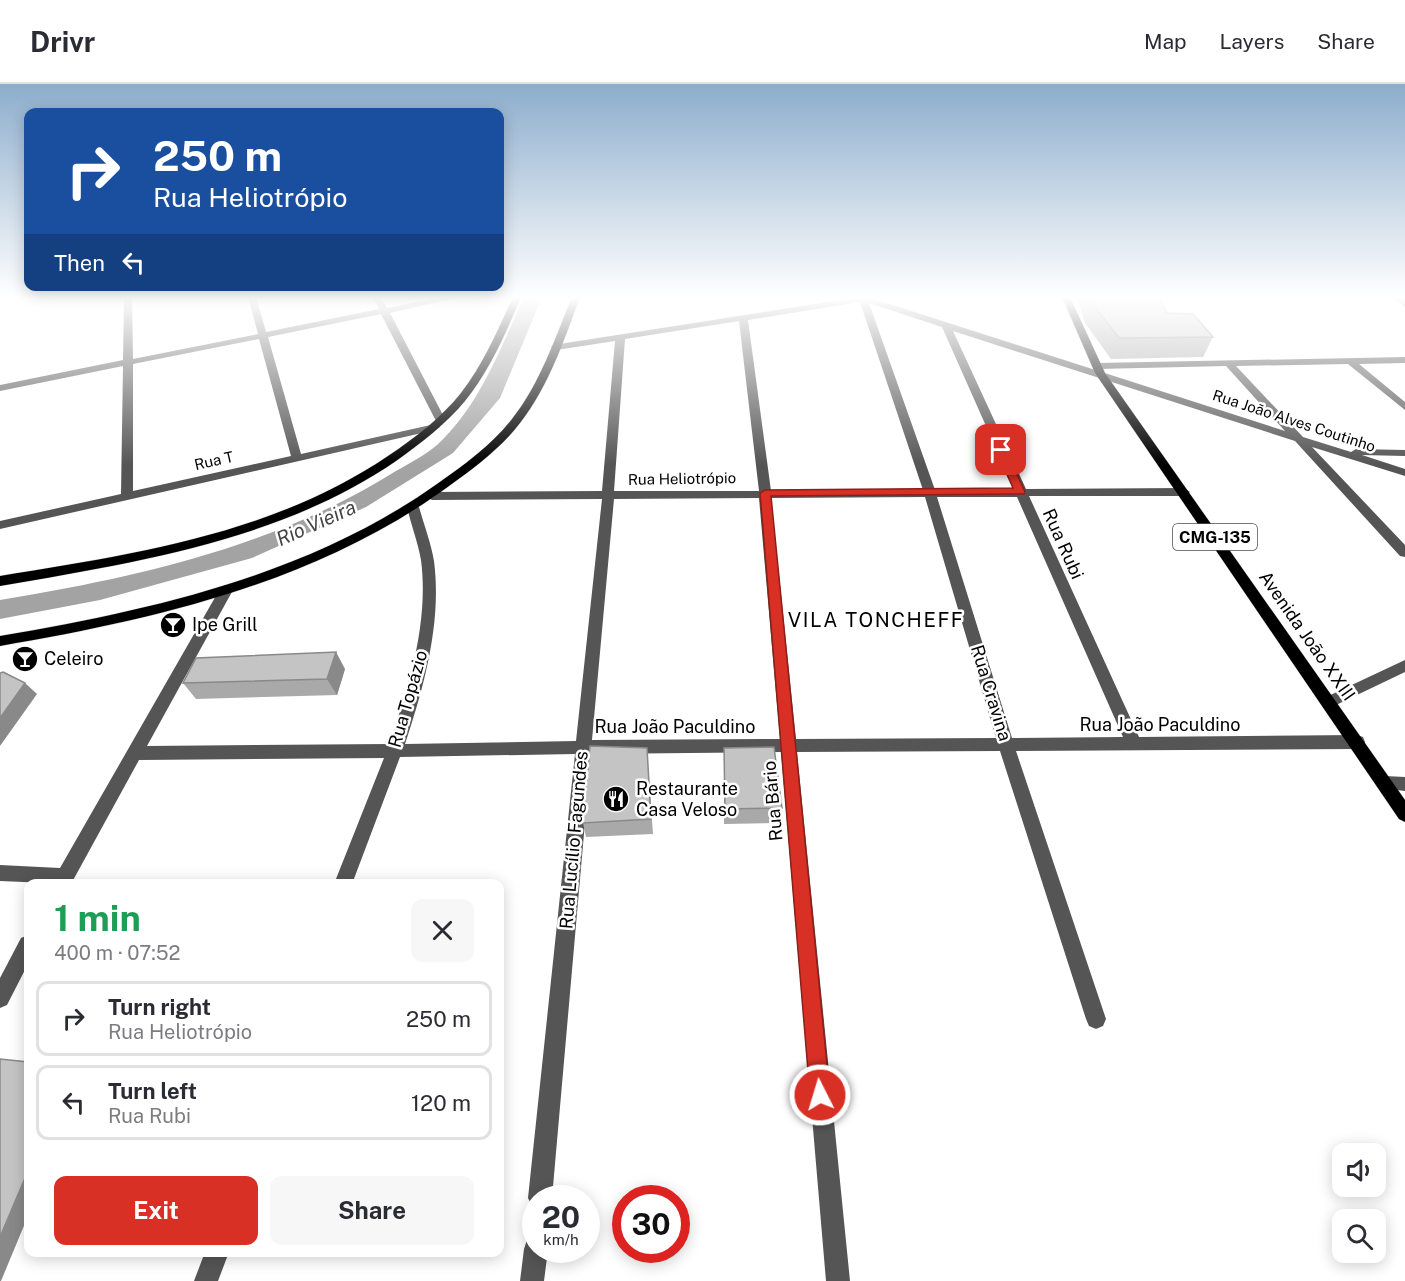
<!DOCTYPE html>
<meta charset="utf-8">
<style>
:root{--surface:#fff;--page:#f7f7f7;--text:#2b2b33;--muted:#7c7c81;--line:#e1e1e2;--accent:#d93025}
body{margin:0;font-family:"Public Sans",sans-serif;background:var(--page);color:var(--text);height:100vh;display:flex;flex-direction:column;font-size:22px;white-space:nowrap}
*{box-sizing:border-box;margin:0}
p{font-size:20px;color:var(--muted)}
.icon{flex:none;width:33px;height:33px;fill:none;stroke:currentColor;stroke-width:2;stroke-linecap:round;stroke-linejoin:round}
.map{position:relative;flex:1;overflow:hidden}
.drawer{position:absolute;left:24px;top:795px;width:480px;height:378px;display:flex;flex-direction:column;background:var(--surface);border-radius:12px;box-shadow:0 3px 15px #0003}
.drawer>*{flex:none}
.hud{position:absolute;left:24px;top:24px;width:480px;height:183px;border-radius:12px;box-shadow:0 3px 15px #0003;background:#1a4fa0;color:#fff;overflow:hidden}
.controls{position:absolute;left:1332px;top:1059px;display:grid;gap:12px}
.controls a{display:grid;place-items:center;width:54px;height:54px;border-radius:12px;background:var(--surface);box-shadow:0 3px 15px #0003;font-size:30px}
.speed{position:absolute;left:522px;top:1101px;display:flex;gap:12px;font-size:30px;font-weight:700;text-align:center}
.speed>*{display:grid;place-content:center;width:78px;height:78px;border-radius:50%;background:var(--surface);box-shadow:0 3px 15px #0003;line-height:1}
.speed small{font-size:15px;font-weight:400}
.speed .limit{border:9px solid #d22;background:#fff;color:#111}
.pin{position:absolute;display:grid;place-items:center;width:51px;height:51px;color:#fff;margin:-26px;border-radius:12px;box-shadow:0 3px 9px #0006}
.me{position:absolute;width:66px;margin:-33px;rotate:355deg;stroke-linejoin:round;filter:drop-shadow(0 0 4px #0008)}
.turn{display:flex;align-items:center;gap:21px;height:126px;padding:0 30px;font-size:27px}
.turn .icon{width:78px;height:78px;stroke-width:2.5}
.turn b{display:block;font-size:42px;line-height:51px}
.then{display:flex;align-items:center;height:57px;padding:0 30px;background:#0003;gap:12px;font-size:22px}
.round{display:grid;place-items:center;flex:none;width:63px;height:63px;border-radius:12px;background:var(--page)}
.head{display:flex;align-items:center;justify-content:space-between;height:102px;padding:0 30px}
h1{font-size:36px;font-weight:700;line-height:45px;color:#1e9e55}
.cta{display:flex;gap:12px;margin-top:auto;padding:12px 30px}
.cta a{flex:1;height:69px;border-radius:12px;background:var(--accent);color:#fff;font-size:24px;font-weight:700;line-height:69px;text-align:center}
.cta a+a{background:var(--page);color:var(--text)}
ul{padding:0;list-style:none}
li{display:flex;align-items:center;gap:18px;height:75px;margin:0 12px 9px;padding:0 18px;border:3px solid var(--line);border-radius:12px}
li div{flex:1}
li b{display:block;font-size:22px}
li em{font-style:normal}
header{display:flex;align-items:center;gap:36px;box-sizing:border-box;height:84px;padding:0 30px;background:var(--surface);border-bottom:2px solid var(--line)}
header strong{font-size:28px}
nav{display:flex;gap:33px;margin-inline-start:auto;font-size:21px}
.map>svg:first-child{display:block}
</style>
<header>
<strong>Drivr</strong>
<nav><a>Map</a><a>Layers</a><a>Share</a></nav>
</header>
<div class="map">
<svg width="1405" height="1197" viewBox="0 0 1405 1197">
<rect width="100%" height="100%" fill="#fff"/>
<path fill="#a3a3a3" d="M524 213H542L500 314 453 369 366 423 252 474 100 516 0 535V516C135 494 273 463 391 390 406 381 424 372 437 361 480 321 500 265 524 213Z"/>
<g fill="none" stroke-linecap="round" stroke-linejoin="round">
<g stroke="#dbdbdb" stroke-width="1">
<g id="major">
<path d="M513 213H521C506 249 490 286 465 317 446 340 421 359 396 377 279 457 137 478 0 502V492C135 470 273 450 388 372 415 354 441 334 461 309 483 281 498 246 513 213Z"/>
<path d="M572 213H580C564 256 549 302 520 339 501 364 474 384 449 402 318 498 157 535 0 562V552C152 526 309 491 437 400 464 381 492 361 512 335 540 300 555 254 572 213Z"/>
<path d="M1062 213H1070L1105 289 1405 716V738L1399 735 1095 289Z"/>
</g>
</g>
<g fill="#555" fill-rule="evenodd">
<path d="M124 213H132L133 275 258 250 248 213H256L266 248 379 225 373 213H381L387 224 441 213H458L390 229 446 337 441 340 436 337 381 230 268 253 301 370 435 340 440 343 435 346 0 445V437L121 410 123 282 0 307V301L123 276ZM259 255 291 372 133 407V280Z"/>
<path d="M859 213H874V215L1285 347 1226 282 1097 285 1092 282 1097 279 1405 273V279L1359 280 1405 318V326L1348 280 1236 282 1303 353 1351 368 1356 365 1405 366V372L1362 371 1405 385V392L1312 363 1405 461V473L1400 472 1295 357 953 247 1026 405 1184 404 1190 408 1184 412H1029L1139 653 1357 651 1363 653 1365 658 1363 663 1357 665 1016 667 1106 935 1103 942 1096 945 1089 942 1086 935 1000 667 797 668 850 1197H826L781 668 591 670 552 1114H536V1124L532 1122 528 1114 575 670 400 673 352 800H334L384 674 139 676 71 800 0 797V781L60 784 221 503 226 501 233 506 147 662 389 660C409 603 429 538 421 476 418 458 411 441 407 423L413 419 419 423C424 441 431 459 434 477 442 538 424 603 405 660L576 657 602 415 432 416 426 412 432 408 602 407 615 257 556 266 551 263 553 261ZM860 218 923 406 771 407 748 236ZM869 219 942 243 1014 405 935 406ZM739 237 759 407H614L625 255ZM925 413 996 654 796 655 771 414ZM937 413H1017L1123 653 1012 654ZM759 414 780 655 592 656 614 415Z"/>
<path d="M1392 213H1402L1405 216V223Z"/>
<path d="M1405 576V588L1334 622H1324L1321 618 1324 614Z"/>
<path d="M1385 692 1405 693V707L1379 704 1377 699 1379 694Z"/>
<path d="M28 851V880L7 921 0 924V894L21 854Z"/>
<path d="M536 1153V1166H548L544 1197H520L524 1165 527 1156Z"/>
<path d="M205 1168H229L218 1197H194Z"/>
</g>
<use href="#major" fill="#000" fill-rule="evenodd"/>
</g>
<g fill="#a9a9a9">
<path d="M1077 213H1159L1167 229 1213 253 1203 273 1111 275 1085 239Z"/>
<path d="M345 585 337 611 196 615 183 599Z"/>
<path d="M724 664 782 724 780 739 724 740Z"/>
<path d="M648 680 653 750 586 753 583 739Z"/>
</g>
<g fill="#898989">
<path d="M336 568 345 585 337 611 327 595Z"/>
<path d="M25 599 37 610 0 662V634Z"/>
<path d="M28 1087V1132L1 1197H0V1153Z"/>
</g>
<g fill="#c4c4c4" stroke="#898989" stroke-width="1.5">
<path d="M1090 213H1159L1167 229 1193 230 1213 253 1119 254 1092 219Z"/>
<path d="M336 568 327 595 183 599 196 574Z"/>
<path d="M3 588 25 599 0 634V589Z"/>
<path d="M590 662 647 664 651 735 583 739Z"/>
<path d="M774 663 782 724 725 725 724 664Z"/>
<path d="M0 975 28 978V1087L0 1153Z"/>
</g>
<linearGradient id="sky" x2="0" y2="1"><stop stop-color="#8cadcc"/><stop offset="0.56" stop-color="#fff"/><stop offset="1" stop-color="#fff" stop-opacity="0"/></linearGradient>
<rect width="1405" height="381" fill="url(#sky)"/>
<path fill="#d93025" stroke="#8d1f18" stroke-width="1.5" d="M997 364 1006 366 1025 408 1024 410 771 412 830 1011 827 1018 820 1021 813 1018 810 1011 760 409 765 406 1013 404 996 366Z"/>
<defs>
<g id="bar-disc" transform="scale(1.35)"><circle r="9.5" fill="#000" stroke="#fff"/><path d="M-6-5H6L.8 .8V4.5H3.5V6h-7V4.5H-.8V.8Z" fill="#fff"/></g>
<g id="restaurant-disc" transform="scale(1.35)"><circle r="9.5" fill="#000" stroke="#fff"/><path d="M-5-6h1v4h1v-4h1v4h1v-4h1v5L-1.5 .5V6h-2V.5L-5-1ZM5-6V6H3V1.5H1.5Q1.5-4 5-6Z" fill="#fff"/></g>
</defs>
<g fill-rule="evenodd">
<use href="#bar-disc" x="173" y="541"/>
<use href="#bar-disc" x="25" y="575"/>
<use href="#restaurant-disc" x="616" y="715"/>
</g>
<g text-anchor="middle" stroke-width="5" stroke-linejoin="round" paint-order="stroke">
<g font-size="15" fill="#000" stroke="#fff">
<text transform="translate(1294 337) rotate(18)" y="5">Rua João Alves Coutinho</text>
<text transform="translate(214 377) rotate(-13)" y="5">Rua T</text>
<text transform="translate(682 395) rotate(-1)" y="5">Rua Heliotrópio</text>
</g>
<rect fill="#fff" stroke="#4c4c4c" stroke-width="1.5" x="1173" y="440" width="84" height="26" rx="4.5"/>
<g font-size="16" font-weight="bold" fill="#000">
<text x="1215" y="459">CMG-135</text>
</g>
<g font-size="18" fill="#000" stroke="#fff">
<text transform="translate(1063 460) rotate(66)" y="6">Rua Rubi</text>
<text transform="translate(1307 552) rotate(55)" y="6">Avenida João XXIII</text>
<text transform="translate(991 609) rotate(73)" y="6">Rua Cravina</text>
<text transform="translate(408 615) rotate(-74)" y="6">Rua Topázio</text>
<text x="1160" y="647">Rua João Paculdino</text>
<text x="675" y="649">Rua João Paculdino</text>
<text transform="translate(773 717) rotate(-95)" y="6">Rua Bário</text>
<text transform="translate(574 756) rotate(-85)" y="6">Rua Lucílio Fagundes</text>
</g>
<g font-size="18" fill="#000" stroke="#fff" text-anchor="start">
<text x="192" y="547">Ipe Grill</text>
<text x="44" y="581">Celeiro</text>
<text x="636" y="711">Restaurante<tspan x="636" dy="21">Casa Veloso</tspan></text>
</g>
<g font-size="20" font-style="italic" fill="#444" stroke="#fff">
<text transform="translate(316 439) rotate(-24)" y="7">Rio Vieira</text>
</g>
<g font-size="20" letter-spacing="1.5" fill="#000" stroke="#fff">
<text x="876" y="543">VILA TONCHEFF</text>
</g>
</g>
</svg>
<div class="controls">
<a><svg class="icon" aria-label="sound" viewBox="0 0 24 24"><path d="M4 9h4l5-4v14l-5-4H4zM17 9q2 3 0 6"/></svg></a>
<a><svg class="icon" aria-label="search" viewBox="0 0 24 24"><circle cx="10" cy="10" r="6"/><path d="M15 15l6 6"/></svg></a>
</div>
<div class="speed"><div>20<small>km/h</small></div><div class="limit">30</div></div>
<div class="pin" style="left:1001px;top:366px;background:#d93025"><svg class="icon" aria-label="arrive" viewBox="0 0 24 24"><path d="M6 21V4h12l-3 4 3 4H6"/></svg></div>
<svg class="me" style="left:820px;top:1011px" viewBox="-20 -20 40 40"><circle r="17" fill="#d93025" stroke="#fff" stroke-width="3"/><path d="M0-11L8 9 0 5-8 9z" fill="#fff"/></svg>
<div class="hud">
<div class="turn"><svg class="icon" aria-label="right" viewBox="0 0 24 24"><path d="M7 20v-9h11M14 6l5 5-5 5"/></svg><div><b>250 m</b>Rua Heliotrópio</div></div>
<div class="then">Then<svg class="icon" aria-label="left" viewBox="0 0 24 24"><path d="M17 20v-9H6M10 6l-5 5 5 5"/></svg></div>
</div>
<section class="drawer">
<div class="head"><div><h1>1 min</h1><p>400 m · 07:52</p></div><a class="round"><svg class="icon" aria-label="close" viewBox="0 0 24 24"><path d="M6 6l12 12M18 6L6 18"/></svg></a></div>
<ul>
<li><svg class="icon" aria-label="right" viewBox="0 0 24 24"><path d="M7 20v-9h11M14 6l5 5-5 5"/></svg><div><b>Turn right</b><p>Rua Heliotrópio</p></div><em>250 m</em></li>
<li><svg class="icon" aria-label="left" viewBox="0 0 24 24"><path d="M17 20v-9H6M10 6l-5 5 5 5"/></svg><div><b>Turn left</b><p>Rua Rubi</p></div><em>120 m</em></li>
</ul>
<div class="cta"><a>Exit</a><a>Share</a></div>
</section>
</div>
